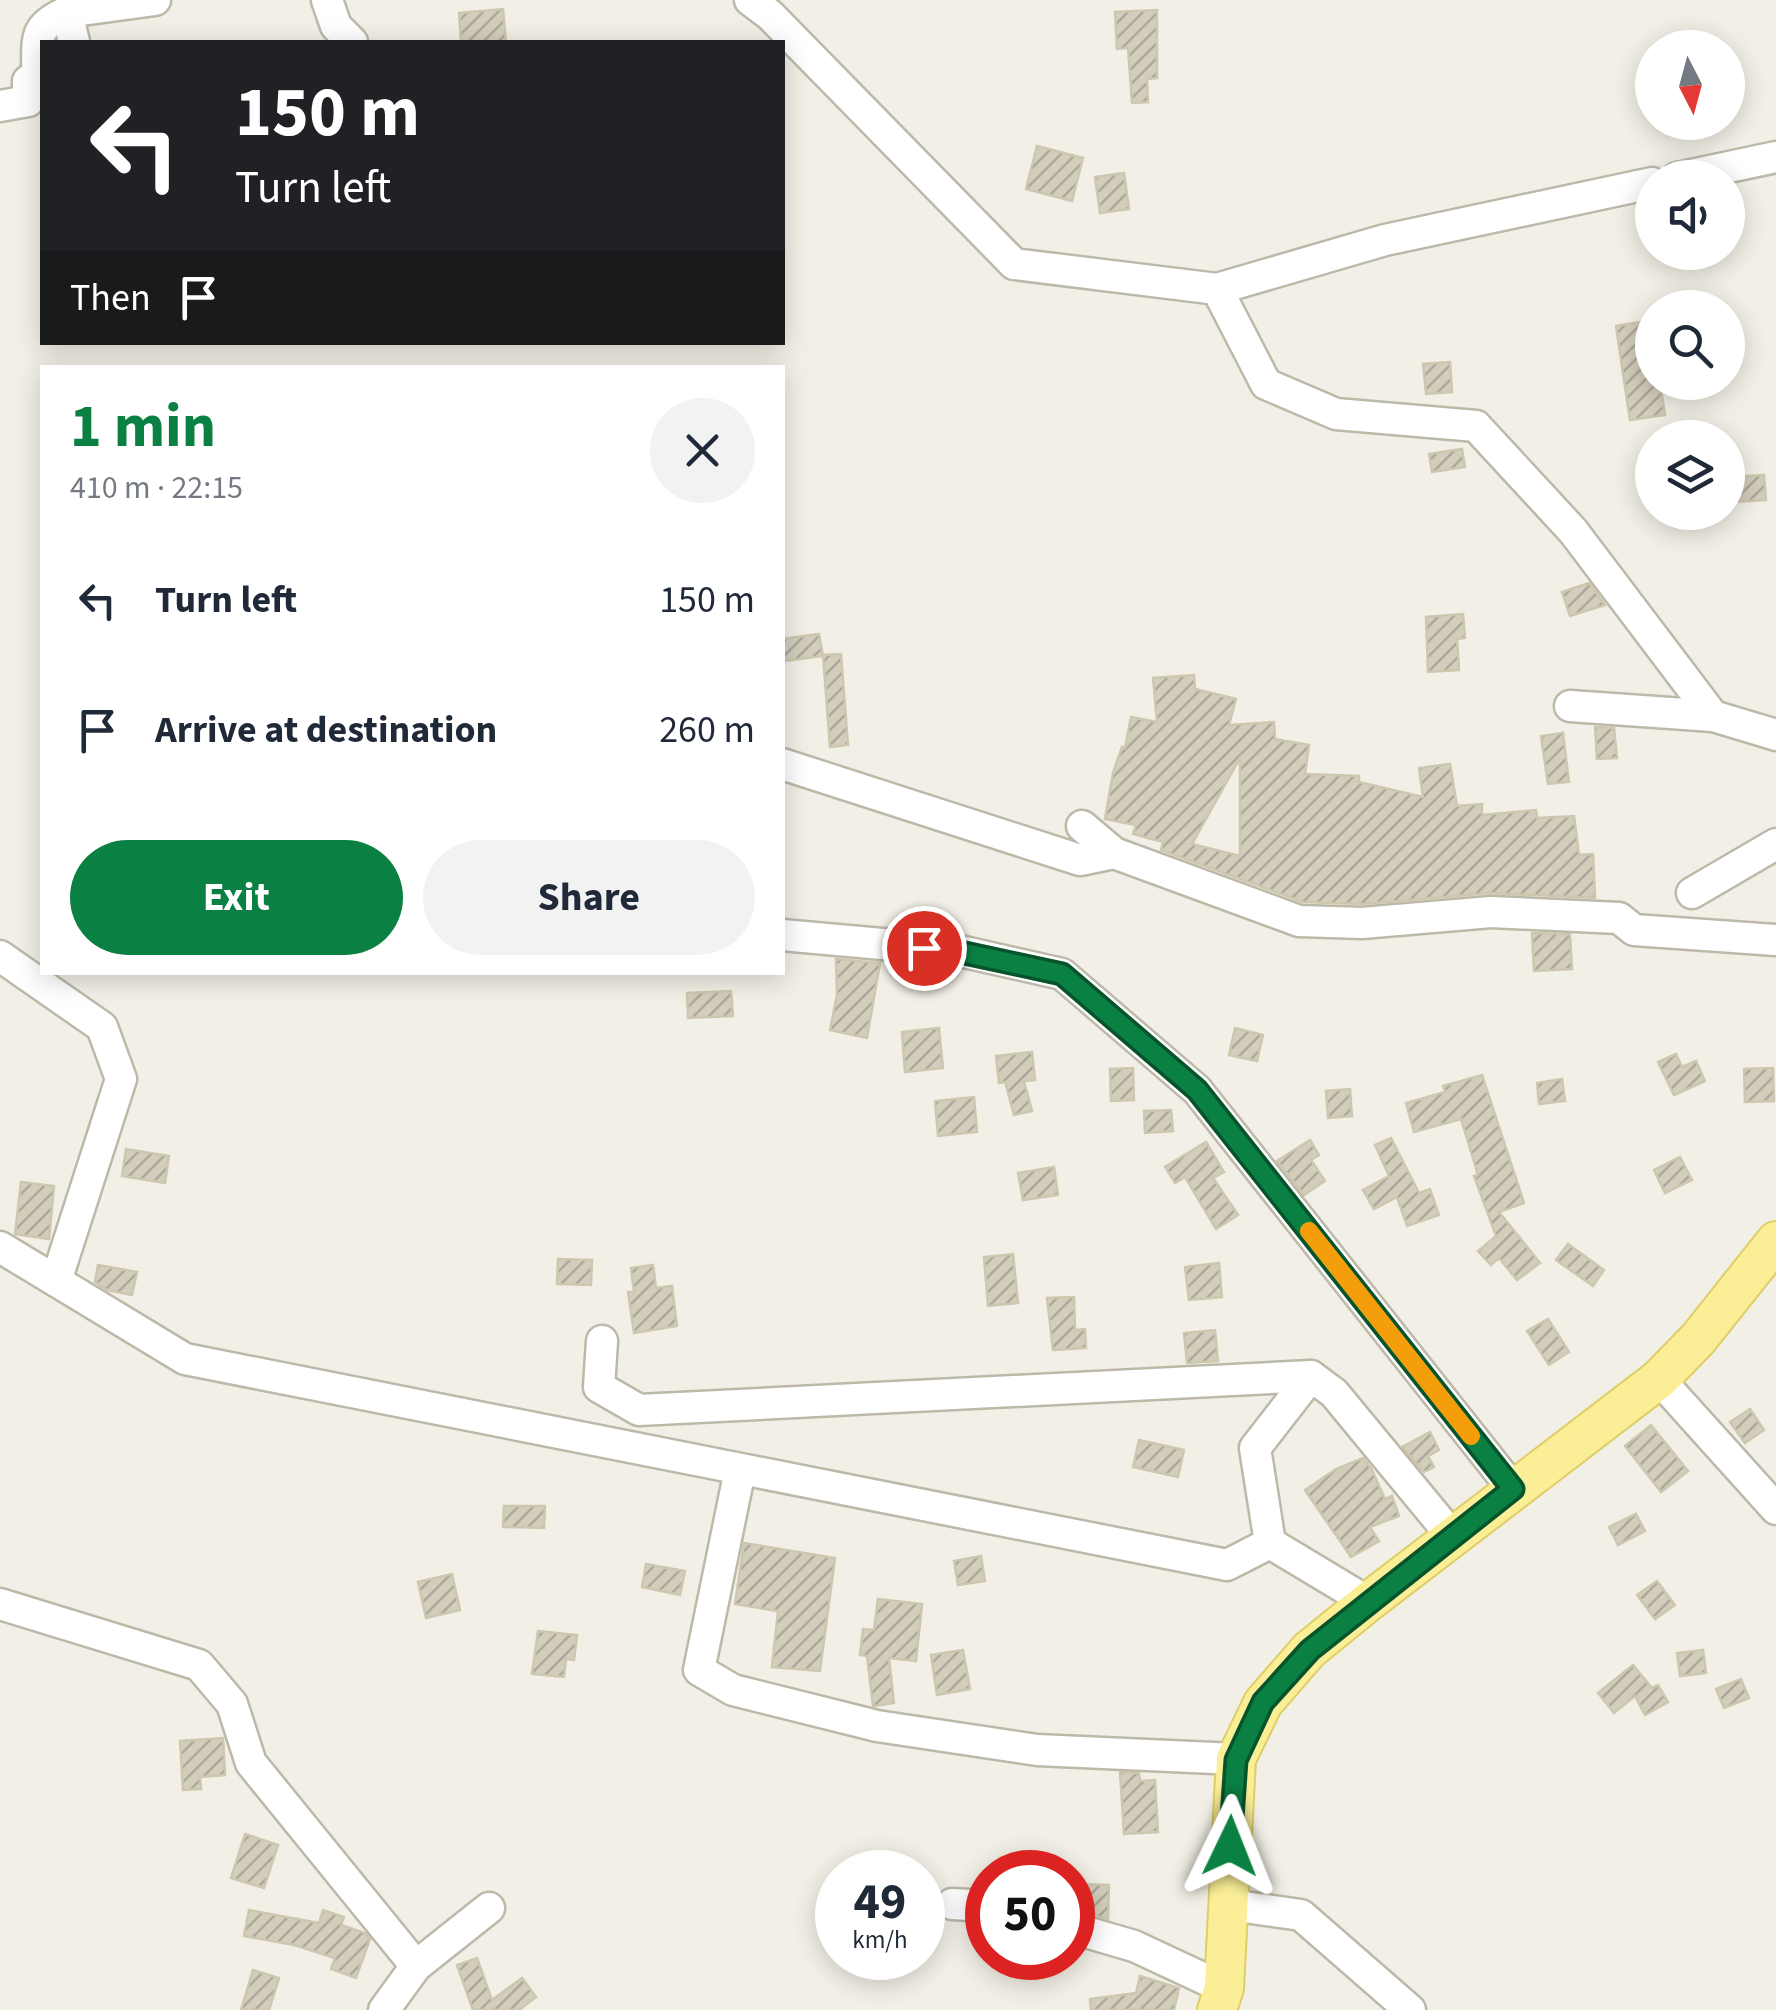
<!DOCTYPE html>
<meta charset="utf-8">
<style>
:root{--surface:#fff;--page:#f2f2f3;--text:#1f2937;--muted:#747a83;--accent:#0b8043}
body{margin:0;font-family:"Source Sans 3",sans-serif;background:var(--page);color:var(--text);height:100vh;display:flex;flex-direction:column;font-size:38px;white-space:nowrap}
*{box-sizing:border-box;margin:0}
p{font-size:32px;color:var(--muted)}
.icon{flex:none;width:55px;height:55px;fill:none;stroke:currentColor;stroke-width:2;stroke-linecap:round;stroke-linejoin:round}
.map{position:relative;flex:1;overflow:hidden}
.sheet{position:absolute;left:40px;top:365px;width:745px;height:610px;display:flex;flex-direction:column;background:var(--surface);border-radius:0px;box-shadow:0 5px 25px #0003}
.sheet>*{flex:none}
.banner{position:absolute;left:40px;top:40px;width:745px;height:305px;border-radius:0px;box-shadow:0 5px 25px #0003;background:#202124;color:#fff;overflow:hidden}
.needle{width:65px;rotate:174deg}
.controls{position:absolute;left:1635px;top:30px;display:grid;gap:20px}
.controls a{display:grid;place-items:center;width:110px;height:110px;border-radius:50%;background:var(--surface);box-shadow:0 5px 25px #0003;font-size:50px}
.speed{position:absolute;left:815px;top:1850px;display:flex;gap:20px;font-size:50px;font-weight:700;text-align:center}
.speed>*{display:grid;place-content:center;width:130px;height:130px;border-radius:50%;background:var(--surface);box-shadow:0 5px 25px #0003;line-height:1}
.speed small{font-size:25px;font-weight:400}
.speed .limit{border:15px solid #d22;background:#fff;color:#111}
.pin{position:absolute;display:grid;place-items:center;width:85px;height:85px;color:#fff;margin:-42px;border:5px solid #fff;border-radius:50%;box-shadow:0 2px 10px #0007}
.me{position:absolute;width:110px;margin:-55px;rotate:2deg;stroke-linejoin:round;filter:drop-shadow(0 0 8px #0008)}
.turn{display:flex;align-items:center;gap:35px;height:210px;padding:0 30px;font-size:45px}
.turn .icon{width:130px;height:130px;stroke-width:2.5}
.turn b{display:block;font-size:70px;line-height:85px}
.then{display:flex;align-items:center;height:95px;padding:0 30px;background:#0003;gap:20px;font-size:38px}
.round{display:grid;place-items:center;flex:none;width:105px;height:105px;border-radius:52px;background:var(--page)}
.head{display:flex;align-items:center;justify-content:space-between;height:170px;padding:0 30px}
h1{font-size:60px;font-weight:700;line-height:75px;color:var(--accent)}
.primary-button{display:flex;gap:20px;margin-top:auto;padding:20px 30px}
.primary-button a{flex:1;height:115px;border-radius:60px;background:var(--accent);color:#fff;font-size:40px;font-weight:700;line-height:115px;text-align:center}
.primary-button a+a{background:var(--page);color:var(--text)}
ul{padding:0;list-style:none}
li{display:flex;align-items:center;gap:30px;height:130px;padding:0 30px}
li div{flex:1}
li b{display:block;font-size:38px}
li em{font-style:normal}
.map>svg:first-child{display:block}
</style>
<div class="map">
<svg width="1776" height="2010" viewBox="0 0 1776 2010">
<defs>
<pattern id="building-hatch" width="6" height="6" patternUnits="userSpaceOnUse" patternTransform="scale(2.5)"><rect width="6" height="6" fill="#d3cebc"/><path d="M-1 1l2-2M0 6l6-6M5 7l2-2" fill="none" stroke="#ada99a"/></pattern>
</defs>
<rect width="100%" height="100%" fill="#f2f0e6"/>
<g fill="url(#building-hatch)" stroke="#cec7af" stroke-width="2.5" fill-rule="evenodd">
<path d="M503 9 506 42H461L459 13Z"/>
<path d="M1157 10V78L1147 79 1148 102 1132 103 1128 48 1117 49 1115 12Z"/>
<path d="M1037 146 1083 158 1072 201 1026 189Z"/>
<path d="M1124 173 1129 209 1100 213 1095 177Z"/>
<path d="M1652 320V382H1660L1665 415 1630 420 1616 326Z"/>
<path d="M1450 362 1452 392 1426 394 1423 364Z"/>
<path d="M1462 449 1465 467 1432 472 1429 454Z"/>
<path d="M1764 475 1766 500 1732 502 1730 477Z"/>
<path d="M1589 583 1605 605 1570 616 1562 592Z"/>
<path d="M1463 614 1465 638 1457 639 1459 670 1428 672 1426 617Z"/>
<path d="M819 634 823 656 784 661 782 639Z"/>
<path d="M841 654 848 745 830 747 823 655Z"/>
<path d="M1194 675 1195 689 1236 699 1229 725 1274 722 1275 739 1309 745 1305 774 1359 776V782L1423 797 1419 768 1450 764 1457 806 1482 804V815L1536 810 1537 818 1574 816 1579 855 1593 854 1595 898 1490 893 1362 904 1303 902 1161 850 1163 842 1133 834 1136 825 1105 819 1113 773 1122 747 1125 748 1131 717 1157 722 1153 678ZM1240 758V856L1192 844Z"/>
<path d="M1595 727 1614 728 1617 758 1597 759Z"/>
<path d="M1563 733 1569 782 1548 784 1541 736Z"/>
<path d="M1532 933 1570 934 1572 969 1534 971Z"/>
<path d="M836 959 880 963 867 1038 830 1030 837 995Z"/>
<path d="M731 991 733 1016 688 1018 687 993Z"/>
<path d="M939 1028 943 1068 905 1072 902 1032Z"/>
<path d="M1235 1028 1263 1035 1257 1061 1229 1055Z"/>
<path d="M1032 1052 1035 1080 1024 1081 1032 1111 1014 1115 1005 1082 999 1083 996 1056Z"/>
<path d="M1676 1054 1682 1067 1696 1061 1705 1081 1674 1095 1658 1062Z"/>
<path d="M1133 1068 1134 1100 1111 1101 1110 1069Z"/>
<path d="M1773 1068 1774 1101 1745 1102 1744 1069Z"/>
<path d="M1482 1075 1524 1203 1499 1212 1540 1263 1517 1280 1499 1258 1491 1265 1478 1251 1496 1236 1474 1176 1478 1175 1461 1119 1414 1132 1406 1103 1445 1092 1443 1086Z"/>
<path d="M1562 1079 1565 1101 1539 1104 1537 1083Z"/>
<path d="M1350 1089 1352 1116 1328 1118 1326 1091Z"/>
<path d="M974 1097 977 1132 938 1136 935 1101Z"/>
<path d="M1171 1110 1173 1131 1145 1133 1144 1111Z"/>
<path d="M1391 1138 1419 1193 1430 1189 1439 1215 1407 1226 1397 1197 1374 1209 1363 1190 1389 1176 1375 1145Z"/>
<path d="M1310 1140 1319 1155 1311 1160 1325 1181 1304 1195 1277 1161Z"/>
<path d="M1206 1142 1224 1172 1213 1178 1238 1215 1216 1229 1185 1177 1175 1183 1165 1167Z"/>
<path d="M126 1149 169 1156 165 1183 122 1176Z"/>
<path d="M1680 1157 1692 1180 1665 1193 1654 1170Z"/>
<path d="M1054 1167 1058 1195 1023 1200 1018 1173Z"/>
<path d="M21 1182 54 1186 49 1239 15 1234Z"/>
<path d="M1568 1244 1604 1270 1593 1286 1556 1260Z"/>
<path d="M1013 1254 1018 1303 988 1306 984 1257Z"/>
<path d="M558 1259 592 1260 591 1285 557 1284Z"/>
<path d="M1219 1263 1222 1297 1189 1300 1185 1267Z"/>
<path d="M98 1265 137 1272 132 1295 107 1290 95 1282Z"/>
<path d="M653 1265 656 1288 672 1286 677 1326 634 1333 628 1292H634L631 1268Z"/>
<path d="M1074 1297 1075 1330 1085 1329 1086 1348 1053 1350 1047 1298Z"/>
<path d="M1548 1319 1569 1352 1549 1365 1527 1331Z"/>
<path d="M1215 1330 1218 1361 1187 1363 1184 1333Z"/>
<path d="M1750 1409 1764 1430 1745 1443 1730 1422Z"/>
<path d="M1651 1425 1688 1471 1661 1492 1625 1446Z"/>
<path d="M1430 1432 1439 1450 1428 1456 1434 1467 1424 1472 1402 1447Z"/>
<path d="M1139 1440 1184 1450 1178 1477 1133 1467Z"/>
<path d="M1363 1458 1371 1468 1385 1499 1392 1496 1399 1516 1370 1527 1379 1541 1351 1557 1305 1490 1336 1469Z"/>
<path d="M504 1506H545L544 1528 503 1527Z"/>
<path d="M1636 1514 1645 1531 1618 1545 1609 1527Z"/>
<path d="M744 1543 835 1558 820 1671 772 1667 778 1611 735 1604Z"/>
<path d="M981 1556 985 1581 958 1585 954 1561Z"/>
<path d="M646 1564 685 1571 680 1595 642 1587Z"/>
<path d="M452 1574 460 1610 426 1618 418 1582Z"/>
<path d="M1657 1581 1675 1605 1655 1619 1637 1595Z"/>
<path d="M878 1599 922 1604 916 1661 889 1658 894 1703 873 1706 867 1656 860 1655 863 1629 874 1630Z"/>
<path d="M538 1631 577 1635 574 1660 566 1659 564 1677 532 1674Z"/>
<path d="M963 1650 970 1689 937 1695 931 1655Z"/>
<path d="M1703 1650 1706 1673 1680 1676 1677 1653Z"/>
<path d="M1633 1665 1652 1688 1658 1685 1668 1702 1645 1715 1635 1696 1614 1713 1598 1693Z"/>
<path d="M1741 1679 1749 1698 1724 1708 1716 1689Z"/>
<path d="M223 1738 225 1775 200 1777 201 1789 183 1790 180 1741Z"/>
<path d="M1120 1772 1139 1773 1140 1781 1155 1780 1158 1832 1124 1834Z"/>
<path d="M245 1834 278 1845 264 1888 231 1878Z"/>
<path d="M1072 1884 1109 1885 1108 1919 1072 1910Z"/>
<path d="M249 1910 319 1923 323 1910 344 1917 341 1925 365 1933 370 1939 356 1978 331 1969 335 1958 294 1945 244 1936Z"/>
<path d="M477 1958 492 2000 522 1978 536 1997 519 2010H473L457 1965Z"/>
<path d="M253 1970 279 1978 269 2010H241Z"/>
<path d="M1140 1976 1179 1988 1174 2010H1091L1090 1999 1136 1993Z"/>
</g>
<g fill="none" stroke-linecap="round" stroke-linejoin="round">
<g stroke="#bdb9a9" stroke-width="35">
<g id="minor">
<path d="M327 0 336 26 352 42"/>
<path d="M750 0 770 15 1014 264 1217 289"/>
<path d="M74 42 67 12 155 0"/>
<path d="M0 106 28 101V81L37 74C38 39 32 27 67 12"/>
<path d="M1677 178 1776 157"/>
<path d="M1652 183 1385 240 1217 289 1266 384 1336 414 1476 426 1573 531 1713 716 1776 735"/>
<path d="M1570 706 1713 716"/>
<path d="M782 764 1080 860 1114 853 1299 921 1362 923 1491 912 1619 918 1634 930 1776 940"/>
<path d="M1082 826 1114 853"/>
<path d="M1692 893 1776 844"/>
<path d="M782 935 960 951 1062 974 1197 1090 1513 1489"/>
<path d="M0 956 102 1027 121 1079 56 1281"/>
<path d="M0 1247 185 1359 1227 1565 1270 1543 1368 1602"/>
<path d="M602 1341 599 1387 639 1410 1311 1376 1334 1393 1452 1536"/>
<path d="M1659 1379 1776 1509"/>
<path d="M740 1470 699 1670 733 1690 877 1726 1037 1750 1236 1759"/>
<path d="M1270 1543 1255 1448 1311 1376"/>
<path d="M0 1604 199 1665 232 1704 251 1763 416 1966"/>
<path d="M952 1904 988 1906"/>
<path d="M1230 1905 1301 1915 1410 2010"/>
<path d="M1072 1928 1134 1946 1224 1988"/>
<path d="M384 2010 416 1966 489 1908"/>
</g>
</g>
<g stroke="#dfce67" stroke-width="42">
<path id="major" d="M1217 2010 1224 1988 1236 1759 1263 1703 1309 1650 1368 1602 1659 1379 1698 1339 1776 1241"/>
</g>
<use href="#minor" stroke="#fff" stroke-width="30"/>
<use href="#major" stroke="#faee97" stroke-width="38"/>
</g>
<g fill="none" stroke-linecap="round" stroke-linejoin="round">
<g stroke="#07532c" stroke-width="25">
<path id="route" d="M924 948 960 952 1062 974 1197 1090 1513 1489 1310 1650 1263 1702 1236 1760 1230 1846"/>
</g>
<use href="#route" stroke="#0b8043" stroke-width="18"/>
<path stroke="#f59e0b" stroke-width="18" d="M1309 1231 1471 1436"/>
</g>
</svg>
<div class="controls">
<a><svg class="needle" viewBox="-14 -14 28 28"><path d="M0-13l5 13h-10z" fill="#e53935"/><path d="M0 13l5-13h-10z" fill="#747a83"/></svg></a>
<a><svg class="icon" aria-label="sound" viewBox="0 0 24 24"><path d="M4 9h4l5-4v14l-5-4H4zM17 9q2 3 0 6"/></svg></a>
<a><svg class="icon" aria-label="search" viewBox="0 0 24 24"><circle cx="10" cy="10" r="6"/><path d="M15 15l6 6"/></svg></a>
<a><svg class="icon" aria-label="layers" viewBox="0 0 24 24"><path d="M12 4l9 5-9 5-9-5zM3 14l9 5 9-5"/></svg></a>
</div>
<div class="speed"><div>49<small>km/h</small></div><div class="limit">50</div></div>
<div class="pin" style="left:924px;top:948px;background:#d93025"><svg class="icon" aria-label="arrive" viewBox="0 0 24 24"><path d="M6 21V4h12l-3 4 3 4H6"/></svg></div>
<svg class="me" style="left:1230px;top:1846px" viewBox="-20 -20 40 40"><path d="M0-17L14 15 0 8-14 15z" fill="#0b8043" stroke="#fff" stroke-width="4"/></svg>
<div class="banner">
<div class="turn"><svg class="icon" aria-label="left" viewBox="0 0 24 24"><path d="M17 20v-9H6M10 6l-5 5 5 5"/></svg><div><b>150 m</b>Turn left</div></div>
<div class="then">Then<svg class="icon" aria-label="arrive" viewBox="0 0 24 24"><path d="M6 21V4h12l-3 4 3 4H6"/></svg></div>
</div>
<section class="sheet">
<div class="head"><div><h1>1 min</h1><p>410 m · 22:15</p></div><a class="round"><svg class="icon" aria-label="close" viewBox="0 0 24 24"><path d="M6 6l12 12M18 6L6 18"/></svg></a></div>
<ul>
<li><svg class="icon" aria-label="left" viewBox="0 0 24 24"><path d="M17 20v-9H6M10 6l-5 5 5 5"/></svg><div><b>Turn left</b></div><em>150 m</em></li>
<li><svg class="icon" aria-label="arrive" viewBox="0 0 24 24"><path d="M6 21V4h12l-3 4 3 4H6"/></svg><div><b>Arrive at destination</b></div><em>260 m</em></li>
</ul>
<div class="primary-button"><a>Exit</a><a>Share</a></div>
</section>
</div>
